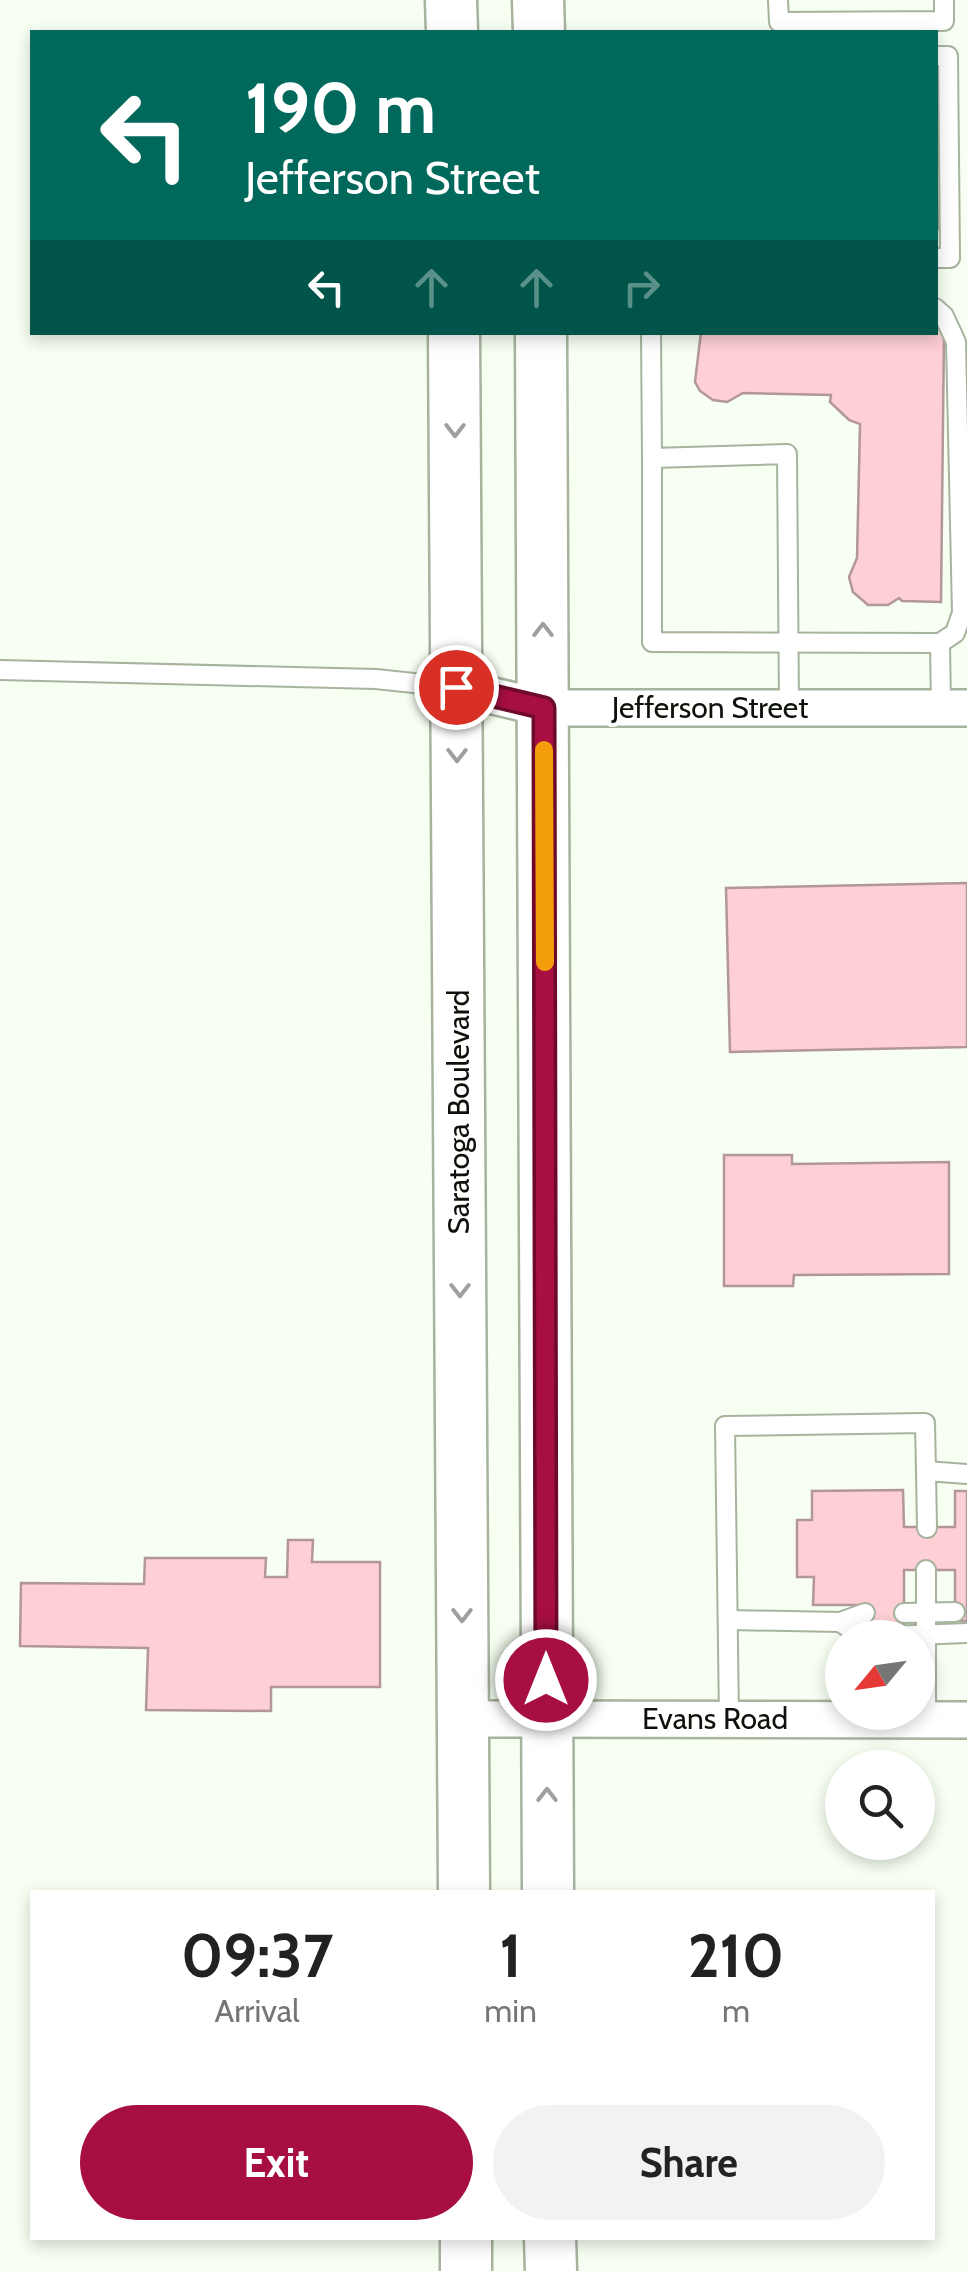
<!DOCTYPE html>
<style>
:root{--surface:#fff;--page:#f2f2f2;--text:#222;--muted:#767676;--accent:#a70f41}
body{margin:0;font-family:Cabin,sans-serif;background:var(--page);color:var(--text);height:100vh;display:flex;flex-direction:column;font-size:38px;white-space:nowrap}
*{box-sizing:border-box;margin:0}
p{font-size:32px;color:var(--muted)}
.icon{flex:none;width:55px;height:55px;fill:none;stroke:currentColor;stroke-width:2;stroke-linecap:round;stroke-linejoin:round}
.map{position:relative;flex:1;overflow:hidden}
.details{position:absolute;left:30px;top:1890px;width:905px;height:350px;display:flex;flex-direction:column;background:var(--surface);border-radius:0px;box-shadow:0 5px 15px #0003}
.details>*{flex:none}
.banner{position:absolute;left:30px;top:30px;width:908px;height:305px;border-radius:0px;box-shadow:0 5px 15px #0003;background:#00695c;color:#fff;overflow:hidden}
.needle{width:65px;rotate:241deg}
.tools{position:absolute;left:825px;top:1620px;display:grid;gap:20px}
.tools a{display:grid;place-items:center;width:110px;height:110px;border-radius:50%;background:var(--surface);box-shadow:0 5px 15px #0003;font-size:50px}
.pin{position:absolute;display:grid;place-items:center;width:85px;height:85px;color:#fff;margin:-42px;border:5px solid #fff;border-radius:50%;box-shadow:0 2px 10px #0007}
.me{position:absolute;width:110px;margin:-55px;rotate:0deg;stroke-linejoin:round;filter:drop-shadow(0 0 8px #0008)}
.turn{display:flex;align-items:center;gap:35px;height:210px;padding:0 50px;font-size:45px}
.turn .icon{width:130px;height:130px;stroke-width:2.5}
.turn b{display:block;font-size:70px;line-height:85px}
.lanes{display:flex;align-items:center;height:95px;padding:0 50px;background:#0003;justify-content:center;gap:50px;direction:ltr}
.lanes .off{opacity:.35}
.eta{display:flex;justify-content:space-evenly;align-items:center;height:170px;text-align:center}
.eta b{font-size:60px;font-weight:800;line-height:70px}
.button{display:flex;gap:20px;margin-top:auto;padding:20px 50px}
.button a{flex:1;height:115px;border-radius:60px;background:var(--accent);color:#fff;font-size:40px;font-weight:800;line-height:115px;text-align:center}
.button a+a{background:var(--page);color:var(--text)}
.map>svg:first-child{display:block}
</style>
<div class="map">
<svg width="967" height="2271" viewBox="0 0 967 2271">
<rect width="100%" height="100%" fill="#f6fff1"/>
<g fill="#fecfd4" stroke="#b29699" stroke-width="2.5">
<path d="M935 65 938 229 935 230Z"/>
<path d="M935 324 944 332 941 602 902 601 899 598 888 605H868L853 592 849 577 857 558 860 424 849 420 830 402 831 395 743 393 727 402 713 400 700 391 695 382 701 332H935Z"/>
<path d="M967 883V1047L730 1052 726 888Z"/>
<path d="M724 1155H792V1164L949 1162V1274L794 1275 793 1286H724Z"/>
<path d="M903 1490 904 1527H955V1491H967V1621H955V1570H904V1625H865V1605H813L814 1577H797V1520H812V1491Z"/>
<path d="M288 1540H313L312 1562H380V1687H271V1711L146 1710 148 1648 20 1646 21 1583 144 1584 145 1558H266L265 1577H287Z"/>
</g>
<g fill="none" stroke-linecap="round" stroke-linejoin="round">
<g stroke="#a6b49e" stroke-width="22">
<g id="lane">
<path d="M778 0 779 22 944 21V0"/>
<path d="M935 56H948L950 258H935"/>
<path d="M935 308 944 316 956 342 962 613 955 633 940 643"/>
<path d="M651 332 652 458 787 454 789 707"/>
<path d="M652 458V642L940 643 941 707"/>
<path d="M0 670 376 679 451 687"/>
<path d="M927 1528 926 1471 967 1474"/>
<path d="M904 1613 955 1612"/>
<path d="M729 1620 840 1622 862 1637 967 1633"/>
<path d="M840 1622 865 1613"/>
<path d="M729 1719 725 1426 925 1423 926 1471"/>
<path d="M926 1720V1570"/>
</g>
</g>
<g stroke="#a6b49e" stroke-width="40">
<g id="street">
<path d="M456 687 544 708H967"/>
<path d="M463 1719 967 1720"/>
</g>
</g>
<g stroke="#a6b49e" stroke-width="55">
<g id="secondary">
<path d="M451 0 452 32"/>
<path d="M538 0 539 32"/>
<path d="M454 332 464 1892"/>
<path d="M541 332 548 1892"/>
<path d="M466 2238V2271"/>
<path d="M550 2238 551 2271"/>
</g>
</g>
<use href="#lane" stroke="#fff" stroke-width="18"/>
<use href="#street" stroke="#fff" stroke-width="35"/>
<use href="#secondary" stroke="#fff" stroke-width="50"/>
</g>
<defs><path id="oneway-chevron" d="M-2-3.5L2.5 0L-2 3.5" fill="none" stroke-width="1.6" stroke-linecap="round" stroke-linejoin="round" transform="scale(2.5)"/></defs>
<g stroke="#9ea09d">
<use href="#oneway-chevron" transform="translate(455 430) rotate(90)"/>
<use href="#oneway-chevron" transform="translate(543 630) rotate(-90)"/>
<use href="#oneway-chevron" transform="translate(457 755) rotate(90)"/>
<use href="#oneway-chevron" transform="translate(460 1290) rotate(90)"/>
<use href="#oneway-chevron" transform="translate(462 1615) rotate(90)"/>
<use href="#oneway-chevron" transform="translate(547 1795) rotate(-90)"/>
</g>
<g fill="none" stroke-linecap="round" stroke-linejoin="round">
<g stroke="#6d0a2a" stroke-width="25">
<path id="route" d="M456 687 544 708 546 1680"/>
</g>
<use href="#route" stroke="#a70f41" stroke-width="18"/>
<path stroke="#f59e0b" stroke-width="18" d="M544 750 545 962"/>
</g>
<g text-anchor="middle" stroke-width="8" stroke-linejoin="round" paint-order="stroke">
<g font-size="30" fill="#0c1109" stroke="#fff">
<text x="710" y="718">Jefferson Street</text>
<text transform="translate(459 1112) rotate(-90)" y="10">Saratoga Boulevard</text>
<text x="715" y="1729">Evans Road</text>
</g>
</g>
</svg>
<div class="tools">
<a><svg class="needle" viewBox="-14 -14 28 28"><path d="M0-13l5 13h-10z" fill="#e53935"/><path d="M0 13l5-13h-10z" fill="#767676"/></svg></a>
<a><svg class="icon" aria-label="search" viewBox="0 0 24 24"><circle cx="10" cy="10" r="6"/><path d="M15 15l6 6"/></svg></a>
</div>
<div class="pin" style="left:456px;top:687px;background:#d93025"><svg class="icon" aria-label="arrive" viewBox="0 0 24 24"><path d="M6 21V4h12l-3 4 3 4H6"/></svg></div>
<svg class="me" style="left:546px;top:1680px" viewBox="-20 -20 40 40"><circle r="17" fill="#a70f41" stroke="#fff" stroke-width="3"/><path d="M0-11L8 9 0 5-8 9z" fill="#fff"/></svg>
<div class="banner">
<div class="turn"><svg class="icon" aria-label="left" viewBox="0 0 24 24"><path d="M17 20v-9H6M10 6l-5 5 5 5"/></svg><div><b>190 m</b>Jefferson Street</div></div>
<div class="lanes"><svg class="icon" aria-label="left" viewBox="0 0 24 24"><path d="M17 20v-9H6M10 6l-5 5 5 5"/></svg><svg class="icon off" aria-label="ahead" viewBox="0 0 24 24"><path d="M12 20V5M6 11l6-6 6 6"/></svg><svg class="icon off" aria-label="ahead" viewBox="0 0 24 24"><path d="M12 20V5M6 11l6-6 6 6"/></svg><svg class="icon off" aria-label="right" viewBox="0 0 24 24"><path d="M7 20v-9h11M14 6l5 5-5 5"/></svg></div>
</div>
<section class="details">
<div class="eta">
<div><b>09:37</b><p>Arrival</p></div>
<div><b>1</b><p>min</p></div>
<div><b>210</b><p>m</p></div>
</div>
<div class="button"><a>Exit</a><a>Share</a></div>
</section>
</div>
